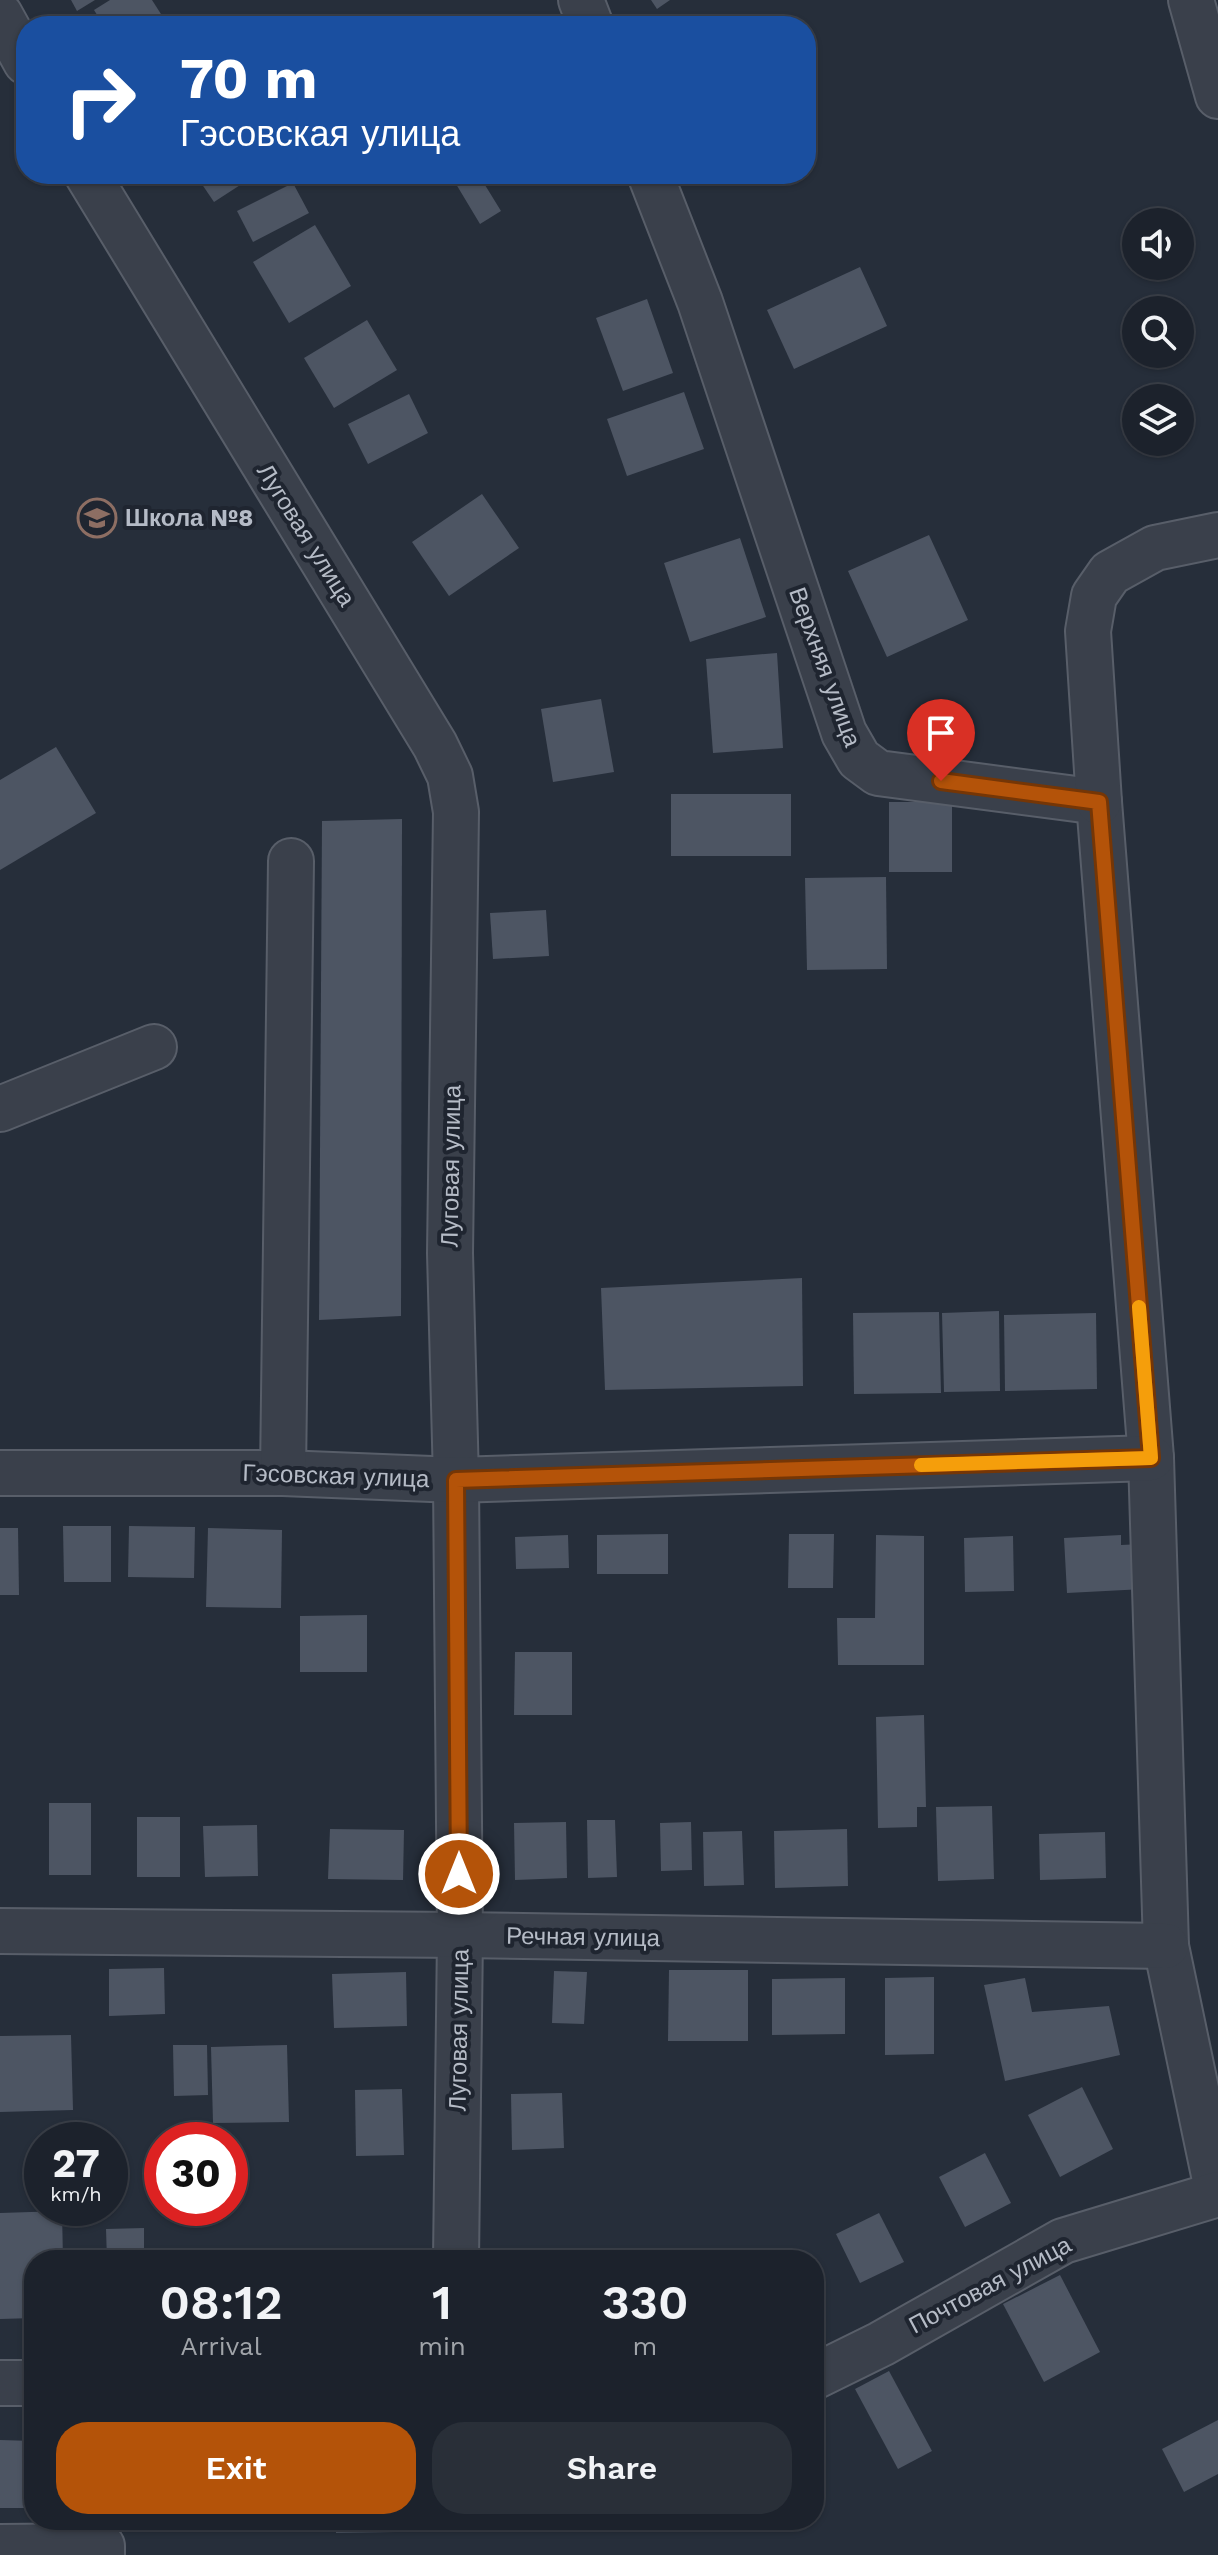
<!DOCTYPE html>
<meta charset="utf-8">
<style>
:root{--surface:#1c222c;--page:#292f38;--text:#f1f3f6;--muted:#a0a4a9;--line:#3a3f48;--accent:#b45309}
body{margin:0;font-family:"Work Sans",sans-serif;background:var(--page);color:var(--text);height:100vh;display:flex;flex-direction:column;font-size:30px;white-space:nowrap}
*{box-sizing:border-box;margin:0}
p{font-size:26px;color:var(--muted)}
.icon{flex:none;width:44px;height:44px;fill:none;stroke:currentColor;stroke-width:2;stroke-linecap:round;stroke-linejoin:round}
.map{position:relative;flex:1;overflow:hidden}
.sheet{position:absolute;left:24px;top:2250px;width:800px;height:280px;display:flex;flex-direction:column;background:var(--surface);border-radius:32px;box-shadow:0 2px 6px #0004,0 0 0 2px var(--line)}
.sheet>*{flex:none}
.hud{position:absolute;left:16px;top:16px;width:800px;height:168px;border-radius:32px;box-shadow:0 2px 6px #0004,0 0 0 2px var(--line);background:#1a4fa0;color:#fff;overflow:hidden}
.controls{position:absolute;left:1122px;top:208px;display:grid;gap:16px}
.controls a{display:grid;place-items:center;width:72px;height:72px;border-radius:50%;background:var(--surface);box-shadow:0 2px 6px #0004,0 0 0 2px var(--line);font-size:40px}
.speed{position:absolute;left:24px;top:2122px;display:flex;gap:16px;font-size:40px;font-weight:700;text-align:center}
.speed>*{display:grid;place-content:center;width:104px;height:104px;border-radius:50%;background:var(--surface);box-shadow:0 2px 6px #0004,0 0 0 2px var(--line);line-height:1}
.speed small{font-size:20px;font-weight:400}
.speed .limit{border:12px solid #d22;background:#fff;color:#111}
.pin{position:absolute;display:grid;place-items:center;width:68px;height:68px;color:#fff;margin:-82px -34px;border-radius:50% 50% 50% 0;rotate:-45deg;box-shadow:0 0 8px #0007}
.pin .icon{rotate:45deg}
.me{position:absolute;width:88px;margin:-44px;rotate:0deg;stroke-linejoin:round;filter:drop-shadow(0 0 6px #0008)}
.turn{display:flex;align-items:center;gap:28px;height:168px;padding:0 32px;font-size:36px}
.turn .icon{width:104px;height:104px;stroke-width:2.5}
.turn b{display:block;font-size:56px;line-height:68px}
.eta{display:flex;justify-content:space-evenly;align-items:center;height:136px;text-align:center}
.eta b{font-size:48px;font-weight:600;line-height:56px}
.cta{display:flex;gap:16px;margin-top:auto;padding:16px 32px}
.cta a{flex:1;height:92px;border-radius:32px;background:var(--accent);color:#fff;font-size:32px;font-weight:600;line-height:92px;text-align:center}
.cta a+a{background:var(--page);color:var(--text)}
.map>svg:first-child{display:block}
</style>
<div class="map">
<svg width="1218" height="2555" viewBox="0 0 1218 2555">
<rect width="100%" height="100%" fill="#262e3a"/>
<g fill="#4d5563">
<path d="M71 0H95L77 11Z"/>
<path d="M110 0H152L168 25 104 26 94 10Z"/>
<path d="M651 0H670L657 9Z"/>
<path d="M200 14 208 26H181Z"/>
<path d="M195 174H257L214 202Z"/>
<path d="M450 174H503L485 185 501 211 480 224Z"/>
<path d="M293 183 309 213 253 242 237 211Z"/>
<path d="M315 225 351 286 289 323 253 262Z"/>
<path d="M860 267 887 326 794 369 767 310Z"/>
<path d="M647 299 673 373 623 391 596 318Z"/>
<path d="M367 320 397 370 334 408 304 358Z"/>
<path d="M684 392 704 449 627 476 607 419Z"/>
<path d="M409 394 428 433 368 464 348 424Z"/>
<path d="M482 494 519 548 449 596 412 542Z"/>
<path d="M929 535 968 620 887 657 848 571Z"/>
<path d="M740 538 766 617 690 642 664 563Z"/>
<path d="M777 653 783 748 713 753 706 659Z"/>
<path d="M601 699 614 772 553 782 541 709Z"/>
<path d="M56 747 96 813 0 870V780Z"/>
<rect x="671" y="794" width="120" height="62"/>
<rect x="889" y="802" width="63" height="70"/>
<path d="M402 819 401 1316 319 1320 322 821Z"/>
<path d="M886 877 887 969 807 970 805 878Z"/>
<path d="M546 910 549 956 493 959 490 913Z"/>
<path d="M802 1278 803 1386 605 1390 601 1288Z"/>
<path d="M999 1311 1000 1391 944 1392 942 1313Z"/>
<path d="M939 1312 941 1393 854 1394 853 1313Z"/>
<path d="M1096 1313 1097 1389 1005 1391 1004 1315Z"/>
<path d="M63 1526H111V1582H64Z"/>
<path d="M129 1526 195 1527 194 1578 128 1577Z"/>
<path d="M0 1528H18L19 1595H0Z"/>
<path d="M208 1528 282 1530 281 1608 206 1607Z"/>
<path d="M668 1534V1574H597V1535Z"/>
<path d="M789 1534H834L833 1588H788Z"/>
<path d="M568 1535 569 1568 516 1569 515 1537Z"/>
<path d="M876 1535 924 1536V1665H838L837 1618H875Z"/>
<path d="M1121 1535V1545L1142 1544 1144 1589 1067 1593 1064 1538Z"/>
<path d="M1013 1536 1014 1591 965 1592 964 1538Z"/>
<path d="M367 1615V1672H300V1616Z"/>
<path d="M515 1652H572V1715H514Z"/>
<path d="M924 1715 926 1807H917V1827L878 1828 876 1717Z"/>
<rect x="49" y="1803" width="42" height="72"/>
<path d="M992 1806 994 1879 938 1881 936 1807Z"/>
<rect x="137" y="1817" width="43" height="60"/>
<path d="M587 1820H615L617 1877 588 1878Z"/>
<path d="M566 1822 567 1878 515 1880 514 1823Z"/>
<path d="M691 1822 692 1870 661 1871 660 1823Z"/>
<path d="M257 1825 258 1876 205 1877 203 1826Z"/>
<path d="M330 1829 404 1830 403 1880 328 1879Z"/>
<path d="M847 1829 848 1886 775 1888 774 1831Z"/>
<path d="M742 1831 744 1885 704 1886 703 1832Z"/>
<path d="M1105 1832 1106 1878 1040 1880 1039 1834Z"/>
<path d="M164 1968 165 2014 109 2016V1969Z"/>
<path d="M669 1970H748V2041H668Z"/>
<path d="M554 1971 587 1972 584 2024 552 2023Z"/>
<path d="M406 1972 407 2026 334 2028 332 1974Z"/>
<path d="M934 1977V2054L885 2055V1978Z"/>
<path d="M845 1978V2034L772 2035V1979Z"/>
<path d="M1025 1978 1032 2012 1109 2006 1120 2055 1005 2081 984 1985Z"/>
<path d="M71 2035 73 2110 0 2112V2036Z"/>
<path d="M173 2045H207L208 2095 174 2096Z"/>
<path d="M287 2045 289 2122 213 2123 211 2047Z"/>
<path d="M1082 2087 1113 2149 1060 2177 1028 2115Z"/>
<path d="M402 2089 404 2155 356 2156 355 2090Z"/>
<path d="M562 2093 564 2148 512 2150 511 2094Z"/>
<path d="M985 2153 1011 2203 965 2227 939 2177Z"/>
<path d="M62 2211 63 2260H34V2318L0 2319V2213Z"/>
<path d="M879 2213 904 2262 860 2283 836 2234Z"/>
<path d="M144 2228V2260H107L106 2229Z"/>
<path d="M696 2250 742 2252 741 2260H695Z"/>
<path d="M1060 2275 1100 2352 1044 2382 1003 2304Z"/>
<path d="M889 2371 932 2451 898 2469 855 2389Z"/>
<path d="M1218 2420V2474L1184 2492 1162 2449Z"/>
<path d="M0 2440 34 2441V2508H0Z"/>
<path d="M336 2520H396V2532L336 2533Z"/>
<path d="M513 2520H568V2524L513 2525Z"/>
<path d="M590 2520H668V2531H591Z"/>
</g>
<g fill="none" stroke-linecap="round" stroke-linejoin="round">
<g stroke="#585e69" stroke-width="48">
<g id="minor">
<path d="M581 0 591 26"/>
<path d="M1191 0 1218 96"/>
<path d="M0 15 26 62"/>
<path d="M87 174 435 745 450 776 456 812 450 1253 456 1480 460 1935 456 2260"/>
<path d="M650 174 700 302 844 733 859 759 878 773 1099 802 1151 1458 1166 1946 1218 2194"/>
<path d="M1099 802 1088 631 1094 596 1110 573 1155 548 1218 535"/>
<path d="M0 1109 154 1047"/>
<path d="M0 1473H283L456 1480 1151 1458"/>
<path d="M283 1473 291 861"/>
<path d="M0 1931 460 1935 1166 1946"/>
<path d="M814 2377 881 2344 1063 2241 1218 2194"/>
<path d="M0 2383H34"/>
<path d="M0 2547 102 2546V2555"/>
</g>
</g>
<use href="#minor" stroke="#3a404b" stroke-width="44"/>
</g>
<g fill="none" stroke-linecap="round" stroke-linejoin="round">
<g stroke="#753606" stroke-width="20">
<path id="route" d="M459 1874 456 1480 1151 1458 1099 802 941 781"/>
</g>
<use href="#route" stroke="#b45309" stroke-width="14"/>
<path stroke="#f59e0b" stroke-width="14" d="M921 1465 1151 1458 1139 1307"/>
</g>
<defs>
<g id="school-ring" transform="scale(2)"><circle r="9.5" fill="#1f2530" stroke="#8d6e63" stroke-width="1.5"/><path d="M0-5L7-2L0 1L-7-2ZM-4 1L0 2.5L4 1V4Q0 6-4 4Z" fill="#8d6e63"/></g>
</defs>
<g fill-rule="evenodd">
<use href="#school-ring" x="97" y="518"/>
</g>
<g text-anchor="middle" stroke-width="8" stroke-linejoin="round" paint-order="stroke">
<g font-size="24" font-weight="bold" fill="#b5bbc6" stroke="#1f2530" text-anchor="start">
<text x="125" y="526">Школа №8</text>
</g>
<g font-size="24" fill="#b5bbc6" stroke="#1f2530">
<text transform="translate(306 535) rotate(58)" y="8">Луговая улица</text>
<text transform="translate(825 667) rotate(70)" y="8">Верхняя улица</text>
<text transform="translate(451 1166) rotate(-89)" y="8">Луговая улица</text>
<text transform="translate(336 1476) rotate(2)" y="8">Гэсовская улица</text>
<text transform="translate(583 1937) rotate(1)" y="8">Речная улица</text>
<text transform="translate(459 2030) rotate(-89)" y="8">Луговая улица</text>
<text transform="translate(990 2285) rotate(-28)" y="8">Почтовая улица</text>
</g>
</g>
</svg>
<div class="controls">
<a><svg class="icon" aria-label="sound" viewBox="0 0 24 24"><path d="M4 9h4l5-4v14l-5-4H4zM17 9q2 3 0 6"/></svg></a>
<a><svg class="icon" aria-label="search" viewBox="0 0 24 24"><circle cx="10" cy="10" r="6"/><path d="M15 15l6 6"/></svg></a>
<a><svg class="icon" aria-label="layers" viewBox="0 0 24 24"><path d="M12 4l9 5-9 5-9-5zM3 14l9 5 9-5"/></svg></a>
</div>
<div class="speed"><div>27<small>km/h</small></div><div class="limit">30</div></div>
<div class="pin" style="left:941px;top:781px;background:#d93025"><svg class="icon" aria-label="arrive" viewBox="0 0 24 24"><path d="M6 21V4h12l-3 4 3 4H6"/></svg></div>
<svg class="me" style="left:459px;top:1874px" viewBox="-20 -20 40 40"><circle r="17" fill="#b45309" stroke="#fff" stroke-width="3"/><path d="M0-11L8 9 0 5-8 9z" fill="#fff"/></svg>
<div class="hud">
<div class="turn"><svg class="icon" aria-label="right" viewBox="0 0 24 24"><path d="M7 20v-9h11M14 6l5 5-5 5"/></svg><div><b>70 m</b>Гэсовская улица</div></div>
</div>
<section class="sheet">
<div class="eta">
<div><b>08:12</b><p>Arrival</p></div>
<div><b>1</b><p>min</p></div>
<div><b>330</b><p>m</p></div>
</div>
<div class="cta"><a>Exit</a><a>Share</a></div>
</section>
</div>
